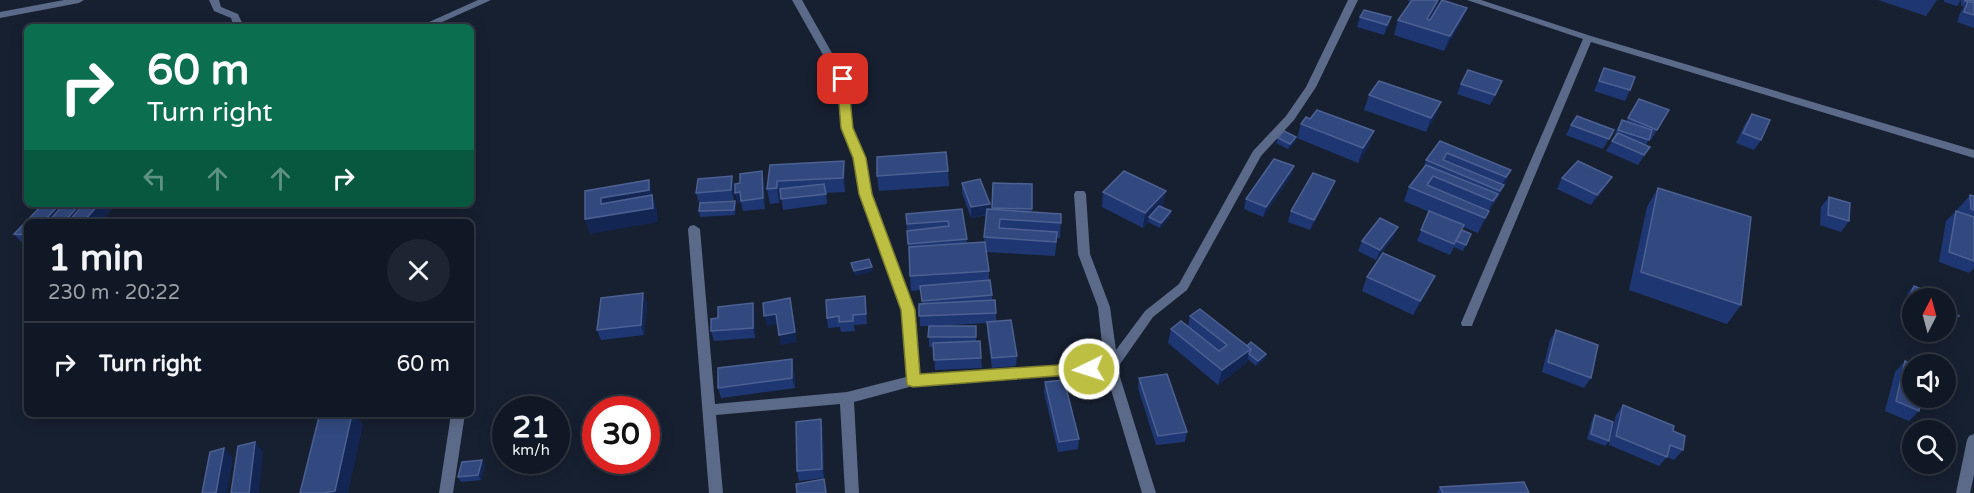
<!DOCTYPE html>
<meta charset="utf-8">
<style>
:root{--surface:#111825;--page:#1e2532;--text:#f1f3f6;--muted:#9ca0a7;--line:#303742}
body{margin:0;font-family:"Varela Round",sans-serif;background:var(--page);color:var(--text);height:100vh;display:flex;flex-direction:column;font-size:22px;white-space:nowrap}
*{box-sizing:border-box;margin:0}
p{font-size:20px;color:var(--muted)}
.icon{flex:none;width:33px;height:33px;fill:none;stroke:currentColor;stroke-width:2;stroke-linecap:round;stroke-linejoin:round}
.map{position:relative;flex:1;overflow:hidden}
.panel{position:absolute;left:24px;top:219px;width:450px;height:198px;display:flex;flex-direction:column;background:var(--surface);border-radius:9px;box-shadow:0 3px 15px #0003,0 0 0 2px var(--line)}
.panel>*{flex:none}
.banner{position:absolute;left:24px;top:24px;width:450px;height:183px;border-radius:9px;box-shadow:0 3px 15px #0003,0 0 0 2px var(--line);background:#0b6e4f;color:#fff;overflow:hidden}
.needle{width:39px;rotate:6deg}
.buttons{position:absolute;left:1902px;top:288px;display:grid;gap:12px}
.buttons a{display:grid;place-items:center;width:54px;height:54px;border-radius:50%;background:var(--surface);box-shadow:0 3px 15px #0003,0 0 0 2px var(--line);font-size:30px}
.speed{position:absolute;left:492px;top:396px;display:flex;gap:12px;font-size:30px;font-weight:700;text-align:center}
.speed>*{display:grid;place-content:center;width:78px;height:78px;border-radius:50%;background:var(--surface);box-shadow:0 3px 15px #0003,0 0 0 2px var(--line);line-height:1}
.speed small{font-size:15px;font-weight:400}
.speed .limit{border:9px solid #d22;background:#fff;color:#111}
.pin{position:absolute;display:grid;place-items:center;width:51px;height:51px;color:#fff;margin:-26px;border-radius:12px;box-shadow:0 3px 9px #0006}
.me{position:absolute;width:66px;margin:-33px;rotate:266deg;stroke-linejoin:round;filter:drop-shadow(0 0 4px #0008)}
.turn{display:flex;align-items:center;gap:21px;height:126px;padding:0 24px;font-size:27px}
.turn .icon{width:78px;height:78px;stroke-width:2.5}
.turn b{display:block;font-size:42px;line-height:51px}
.lanes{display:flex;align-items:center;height:57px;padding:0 24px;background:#0003;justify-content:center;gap:30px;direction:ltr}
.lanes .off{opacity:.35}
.round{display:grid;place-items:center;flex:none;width:63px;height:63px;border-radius:32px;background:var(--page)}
.head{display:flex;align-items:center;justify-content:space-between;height:102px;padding:0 24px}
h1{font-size:36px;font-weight:700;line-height:45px}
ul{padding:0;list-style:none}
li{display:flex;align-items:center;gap:18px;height:84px;padding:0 24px;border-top:2px solid var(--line)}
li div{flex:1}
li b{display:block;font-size:22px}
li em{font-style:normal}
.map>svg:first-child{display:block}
</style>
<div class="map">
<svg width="1974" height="493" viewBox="0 0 1974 493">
<rect width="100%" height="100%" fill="#172031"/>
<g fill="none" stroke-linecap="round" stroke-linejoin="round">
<g fill="#5b6a89" fill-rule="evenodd">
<path d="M64 0H84L79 3 0 18V12Z"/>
<path d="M209 0H219L221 7 238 14 244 27H234L231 18 214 11Z"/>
<path d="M478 0H491L431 27H418Z"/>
<path d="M792 0H802L850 85 852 128 865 158 871 194 914 310 919 375 1104 362 1098 307 1078 254 1074 194 1076 191H1084L1086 194 1090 254 1110 307 1116 350 1145 311 1179 284 1253 151 1286 116 1306 87 1348 0H1358L1316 87 1294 120 1261 156 1187 290 1153 317 1118 367 1120 377 1156 493H1142L1106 373 913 386 854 402 859 493H845L840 404 716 415 723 493H709L688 229 690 226 694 225 700 229 715 404 847 392 906 377 902 310 859 194 853 158 842 128 840 85Z"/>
<path d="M1467 0H1481L1591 36 1974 150V158L1591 42 1473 323 1472 326H1462L1461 323 1583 39Z"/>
<path d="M451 414H465L453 493H439Z"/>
<path d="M1974 434V475L1970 493H1956L1967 440 1969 436Z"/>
</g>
</g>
<g fill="#1e3773">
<path d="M1408 0H1439L1434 13 1467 8 1461 22 1444 51 1394 35 1398 20 1411 2 1408 1Z"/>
<path d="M1878 0H1937L1926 16Z"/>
<path d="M1944 0H1961L1957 6 1944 2Z"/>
<path d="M1961 0H1974V28L1957 22 1961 11 1964 7 1961 6Z"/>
<path d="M1360 17H1391L1388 27 1384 35 1357 27Z"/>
<path d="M1604 68 1630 90 1625 101 1594 91Z"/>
<path d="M1461 84 1498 91 1490 105 1457 94Z"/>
<path d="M1369 95 1441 102 1435 117 1426 132 1364 110Z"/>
<path d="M1639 99 1669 110 1651 140 1649 139 1646 145 1650 147 1638 165 1606 151 1613 140 1616 131 1622 120 1626 122Z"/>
<path d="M1752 114 1761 140 1754 150 1736 143 1745 124Z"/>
<path d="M1301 124 1369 145 1358 163 1297 138Z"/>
<path d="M1571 125 1614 130 1603 149 1566 135Z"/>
<path d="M1278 138 1295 142 1288 149 1276 143Z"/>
<path d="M1440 141 1511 170 1497 199 1492 206 1478 233 1463 227 1462 230 1471 234 1463 251 1454 247 1450 255 1417 241 1429 212 1404 201 1409 187 1424 167 1426 160Z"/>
<path d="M844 161 845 176V192L826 193 827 204 783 210 781 195H780L779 203 770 204 767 189 770 165Z"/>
<path d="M1294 166 1291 176 1263 217 1244 209 1246 199Z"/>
<path d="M762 171 764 182 765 209 743 211 741 203H738L735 193 740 183Z"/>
<path d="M948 171 949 186 879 191 877 176Z"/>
<path d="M1612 177 1606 187 1591 205 1557 189 1562 178Z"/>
<path d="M962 183 990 204V210H992L993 183 1032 184V212L1061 214 1060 238H1057L1055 256 986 252 989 271V280L992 295V300L996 313V321L1017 356 1016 366 992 368 987 332V323L934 326H976V341L981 358 982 368 935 370 934 347H929V326H920L919 304 922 303 920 290 911 291 906 214 962 209 967 243 984 242 987 215 971 218 962 193Z"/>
<path d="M734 186V200L699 203 696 193Z"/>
<path d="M1658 188 1741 305 1727 324 1629 290 1647 207Z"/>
<path d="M1166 191 1162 207 1170 217 1160 228 1148 222 1143 228 1102 207 1103 192Z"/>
<path d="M1332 191 1310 230 1288 222 1291 211Z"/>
<path d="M1970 195 1974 196V268L1969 273 1939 262 1946 221 1956 211H1957V210Z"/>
<path d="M1829 197 1849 221 1841 232 1820 225 1821 207Z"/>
<path d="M735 201 736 207 735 215 700 217 699 211Z"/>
<path d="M43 204 59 205 61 207 64 204H116L100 222H27V245H24L14 234Z"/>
<path d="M1394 237 1376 260 1358 251 1362 241Z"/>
<path d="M1367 277 1428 291 1413 315 1362 291Z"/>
<path d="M1914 286 1934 298H1912V304L1905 301 1909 291Z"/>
<path d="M865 296 867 324 854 325 855 331 841 332 840 327 828 328 827 318Z"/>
<path d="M647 304 644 335 601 340 597 330Z"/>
<path d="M755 313V338L714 341 711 331Z"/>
<path d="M1190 316 1247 346 1266 354 1265 359 1256 366 1248 359 1246 363 1218 385 1168 343 1171 329 1188 326Z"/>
<path d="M1556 330 1591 378 1584 388 1542 372 1550 340Z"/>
<path d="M1905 361 1919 411 1909 421 1885 411 1895 372Z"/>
<path d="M794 369 795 388 721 398 718 388Z"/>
<path d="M1139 378 1187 432 1185 442 1156 445 1138 388Z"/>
<path d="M1045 382 1079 439 1078 449 1058 452 1044 392Z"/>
<path d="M1623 405 1673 431 1683 450 1674 460 1667 457 1659 466 1609 445 1616 415Z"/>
<path d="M1595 415 1609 441 1605 446 1587 439 1592 420Z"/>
<path d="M821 419 823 429 824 478 799 481 797 471Z"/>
<path d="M482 460 485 465 481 480 461 482 458 477Z"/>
<path d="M1440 487 1529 493H1437Z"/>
</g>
<g fill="#132653">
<path d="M1439 0 1434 14 1425 29 1427 19Z"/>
<path d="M1467 8 1461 22 1444 51 1450 36Z"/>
<path d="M1391 17 1388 27 1384 35 1387 25Z"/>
<path d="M1441 102 1435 117 1426 132 1431 118Z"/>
<path d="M1374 131 1369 145 1358 163 1363 148Z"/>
<path d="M1296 137 1295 142 1288 149 1290 144Z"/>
<path d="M844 161 845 176V192L843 178Z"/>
<path d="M1294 166 1291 176 1263 217 1266 207Z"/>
<path d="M1511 170 1504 185 1499 192 1506 177Z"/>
<path d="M762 171 764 182 765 209 763 198Z"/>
<path d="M732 176 734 186V200L731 190Z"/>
<path d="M1612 177 1606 187 1591 205 1597 195Z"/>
<path d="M649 180 657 210 658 222 590 234 585 219 601 204V198Z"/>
<path d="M777 181 780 195 779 203 777 188Z"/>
<path d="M1335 181 1332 191 1310 230 1314 220Z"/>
<path d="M1504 185 1497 199 1493 206 1500 191Z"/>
<path d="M1166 191 1163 206 1152 218 1149 217 1148 222 1143 228 1145 213Z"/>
<path d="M740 192 741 203H738L735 193Z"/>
<path d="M1498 194 1482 226 1478 233 1493 201Z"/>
<path d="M735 201 736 207 735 215 734 210Z"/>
<path d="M80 204H97L82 222H64Z"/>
<path d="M99 204H116L100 222H83Z"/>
<path d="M990 204V214L971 218V207Z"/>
<path d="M59 205 68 215 61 222H43Z"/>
<path d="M1171 211 1170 217 1160 228 1161 223Z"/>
<path d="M1398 227 1394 237 1376 260 1380 250Z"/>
<path d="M872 267V272L855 276 854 271Z"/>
<path d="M1435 276 1428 291 1413 315 1420 301Z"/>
<path d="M643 293 647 304 644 335 641 325Z"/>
<path d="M790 298 797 342 781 345 779 335Z"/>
<path d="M753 303 755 313V338L753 328Z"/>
<path d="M776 314 778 324 767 326 764 316Z"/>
<path d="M1959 316 1954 322 1946 325 1949 321Z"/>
<path d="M1251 349 1246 363 1218 385 1222 370Z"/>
<path d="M1266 354 1265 359 1256 366 1258 361Z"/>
<path d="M792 359 794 369 795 388 792 378Z"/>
<path d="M352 414H355L363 425 348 493H324Z"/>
<path d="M821 419 823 429 824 478 822 469Z"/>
<path d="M255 442 263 451 259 493H249Z"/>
<path d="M224 448 233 458 227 493H216Z"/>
<path d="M482 460 485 465 481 480 478 475Z"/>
</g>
<g fill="#324980" stroke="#4c6091" stroke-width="1.5">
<path d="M1412 0H1438L1427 19 1430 20 1442 0 1467 8 1450 36 1398 20Z"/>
<path d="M1965 0H1974V3L1965 1Z"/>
<path d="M1968 1 1974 3V15L1964 12Z"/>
<path d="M1364 10 1391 17 1387 25 1360 17Z"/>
<path d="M1604 68 1635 77 1630 90 1599 81Z"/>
<path d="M1468 70 1502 81 1495 95 1461 84Z"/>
<path d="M1379 81 1441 102 1431 118 1369 95Z"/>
<path d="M1639 99 1669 110 1657 130 1628 118Z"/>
<path d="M1317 110 1374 131 1363 148 1301 124 1306 117 1310 119Z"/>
<path d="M1752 114 1770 120 1761 140 1743 133Z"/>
<path d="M1577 116 1614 130 1609 139 1571 125Z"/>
<path d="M1622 120 1652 130 1649 140 1618 130Z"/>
<path d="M1284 131 1296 137 1290 144 1278 138Z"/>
<path d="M1618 133 1650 147 1644 155 1612 141Z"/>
<path d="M1440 141 1511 170 1506 177 1447 153 1443 160 1504 185 1500 191 1426 160Z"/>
<path d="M946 152 948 171 877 176V157Z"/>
<path d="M1274 159 1294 166 1266 207 1246 199Z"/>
<path d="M844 161 843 178 777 181V188L767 189 770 165Z"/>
<path d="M1578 161 1612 177 1597 195 1562 178Z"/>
<path d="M1426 165 1498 194 1493 201 1433 176 1427 185 1489 211 1485 218 1409 187Z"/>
<path d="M762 171 763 198 741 201 740 192 735 193V184L740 183V174Z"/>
<path d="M1124 171 1166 191 1145 213 1103 192Z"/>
<path d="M1313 173 1335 181 1314 220 1291 211Z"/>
<path d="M732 176 731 190 696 193 698 179Z"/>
<path d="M980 179 990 204 971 207 962 183Z"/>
<path d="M649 180V190L601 198V204L652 195 653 208 585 219V191Z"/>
<path d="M993 183 1032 184V209L992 208Z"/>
<path d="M824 184 826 194 781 199 780 189Z"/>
<path d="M1658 188 1751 217 1741 305 1641 272Z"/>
<path d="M1970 195 1974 196V210L1971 209Z"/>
<path d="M1829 197 1850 203 1849 221 1828 215Z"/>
<path d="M735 201 734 210 699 211 700 203Z"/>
<path d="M43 204 59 205 43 222H27V235L14 234Z"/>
<path d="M64 204H80L64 222H48Z"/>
<path d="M84 204H99L83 222H68Z"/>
<path d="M1159 206 1171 211 1161 223 1149 217Z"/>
<path d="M962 209 967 239 908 244 907 231 949 226 948 221 907 224 906 214Z"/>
<path d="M987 209 1061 214V223L1000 219 999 228 1057 232 1056 242 984 237Z"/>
<path d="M1429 211 1464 225 1454 244 1421 230Z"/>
<path d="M1956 211 1974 217V261L1949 252Z"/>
<path d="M1380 218 1398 227 1380 250 1362 241Z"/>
<path d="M1462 230 1471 234 1466 245 1456 241Z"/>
<path d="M985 242 989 271 910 276 909 247Z"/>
<path d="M1383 253 1435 276 1420 301 1367 277Z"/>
<path d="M869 259 872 267 854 271 851 263Z"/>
<path d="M990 280 992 295 922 301 920 286Z"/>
<path d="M1914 286 1935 295 1934 298H1916L1910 296Z"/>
<path d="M643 293 641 325 597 330 601 298Z"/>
<path d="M865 296 866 314 853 315V321L839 322V316L827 318 826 300Z"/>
<path d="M790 298 795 332 779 335 776 314 764 316 763 303Z"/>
<path d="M995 300 996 313 919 316V304Z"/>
<path d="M753 303V328L711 331V319L718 318V307Z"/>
<path d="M1946 307 1959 316 1949 321 1946 319Z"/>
<path d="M1200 309 1251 349 1222 370 1171 329 1181 321 1219 351 1227 345 1190 316Z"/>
<path d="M1011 320 1017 356 992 358 987 322Z"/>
<path d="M929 326H976V337H928Z"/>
<path d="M1556 330 1598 345 1591 378 1548 362Z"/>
<path d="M980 341 981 358 934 360 933 343Z"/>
<path d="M1251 342 1266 354 1258 361 1249 354 1251 349 1247 346Z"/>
<path d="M792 359V378L718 388V368Z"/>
<path d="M1905 361 1912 365V398H1922L1919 411 1896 401Z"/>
<path d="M1167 374 1187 432 1158 436 1139 378Z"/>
<path d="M1064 380 1079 439 1059 442 1045 382Z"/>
<path d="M1623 405 1674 426 1673 431 1685 436 1683 450 1670 445 1667 457 1616 436Z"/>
<path d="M334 414H352L335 491 324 493H300L319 417Z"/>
<path d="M1595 415 1613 422 1609 441 1591 434Z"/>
<path d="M821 419 822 469 797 471 796 422Z"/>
<path d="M255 442 249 493H231L238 446Z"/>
<path d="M224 448 216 493H202L210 452Z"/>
<path d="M482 460 478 475 458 477 462 462Z"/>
<path d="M824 479 826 493H797L796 484Z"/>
<path d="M1524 482 1529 493H1443L1440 487Z"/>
</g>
<path fill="#bdbf43" stroke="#7b7c2c" stroke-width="1.5" d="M843 75 848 79 853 128 866 158 872 194 915 310 920 374 1089 363 1094 364 1096 369 1094 373 913 387 907 385 901 310 859 194 853 158 841 128 837 79Z"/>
</svg>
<div class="buttons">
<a><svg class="needle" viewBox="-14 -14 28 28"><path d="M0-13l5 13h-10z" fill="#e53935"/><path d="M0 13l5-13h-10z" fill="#9ca0a7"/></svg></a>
<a><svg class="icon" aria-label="sound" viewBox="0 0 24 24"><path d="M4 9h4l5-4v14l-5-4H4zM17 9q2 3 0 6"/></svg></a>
<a><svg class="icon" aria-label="search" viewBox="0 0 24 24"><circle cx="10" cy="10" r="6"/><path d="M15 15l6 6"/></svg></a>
</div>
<div class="speed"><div>21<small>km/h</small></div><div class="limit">30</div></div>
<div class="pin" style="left:843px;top:79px;background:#d93025"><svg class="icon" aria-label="arrive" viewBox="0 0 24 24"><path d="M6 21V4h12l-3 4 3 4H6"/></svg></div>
<svg class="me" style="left:1089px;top:369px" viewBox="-20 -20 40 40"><circle r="17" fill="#bdbf43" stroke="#fff" stroke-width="3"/><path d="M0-11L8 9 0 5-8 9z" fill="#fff"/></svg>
<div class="banner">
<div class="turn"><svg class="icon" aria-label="right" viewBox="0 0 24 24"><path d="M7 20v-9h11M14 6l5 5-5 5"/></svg><div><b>60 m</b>Turn right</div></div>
<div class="lanes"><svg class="icon off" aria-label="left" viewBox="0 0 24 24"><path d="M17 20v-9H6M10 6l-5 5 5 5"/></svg><svg class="icon off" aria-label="ahead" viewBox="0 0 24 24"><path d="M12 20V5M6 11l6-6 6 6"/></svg><svg class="icon off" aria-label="ahead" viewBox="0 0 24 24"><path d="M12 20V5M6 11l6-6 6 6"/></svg><svg class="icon" aria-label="right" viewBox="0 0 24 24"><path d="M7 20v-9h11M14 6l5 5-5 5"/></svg></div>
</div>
<section class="panel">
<div class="head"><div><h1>1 min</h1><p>230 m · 20:22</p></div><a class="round"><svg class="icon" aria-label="close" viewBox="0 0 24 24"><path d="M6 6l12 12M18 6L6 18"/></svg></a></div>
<ul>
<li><svg class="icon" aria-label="right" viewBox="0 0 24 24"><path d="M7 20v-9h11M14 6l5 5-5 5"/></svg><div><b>Turn right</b></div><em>60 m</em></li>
</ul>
</section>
</div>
